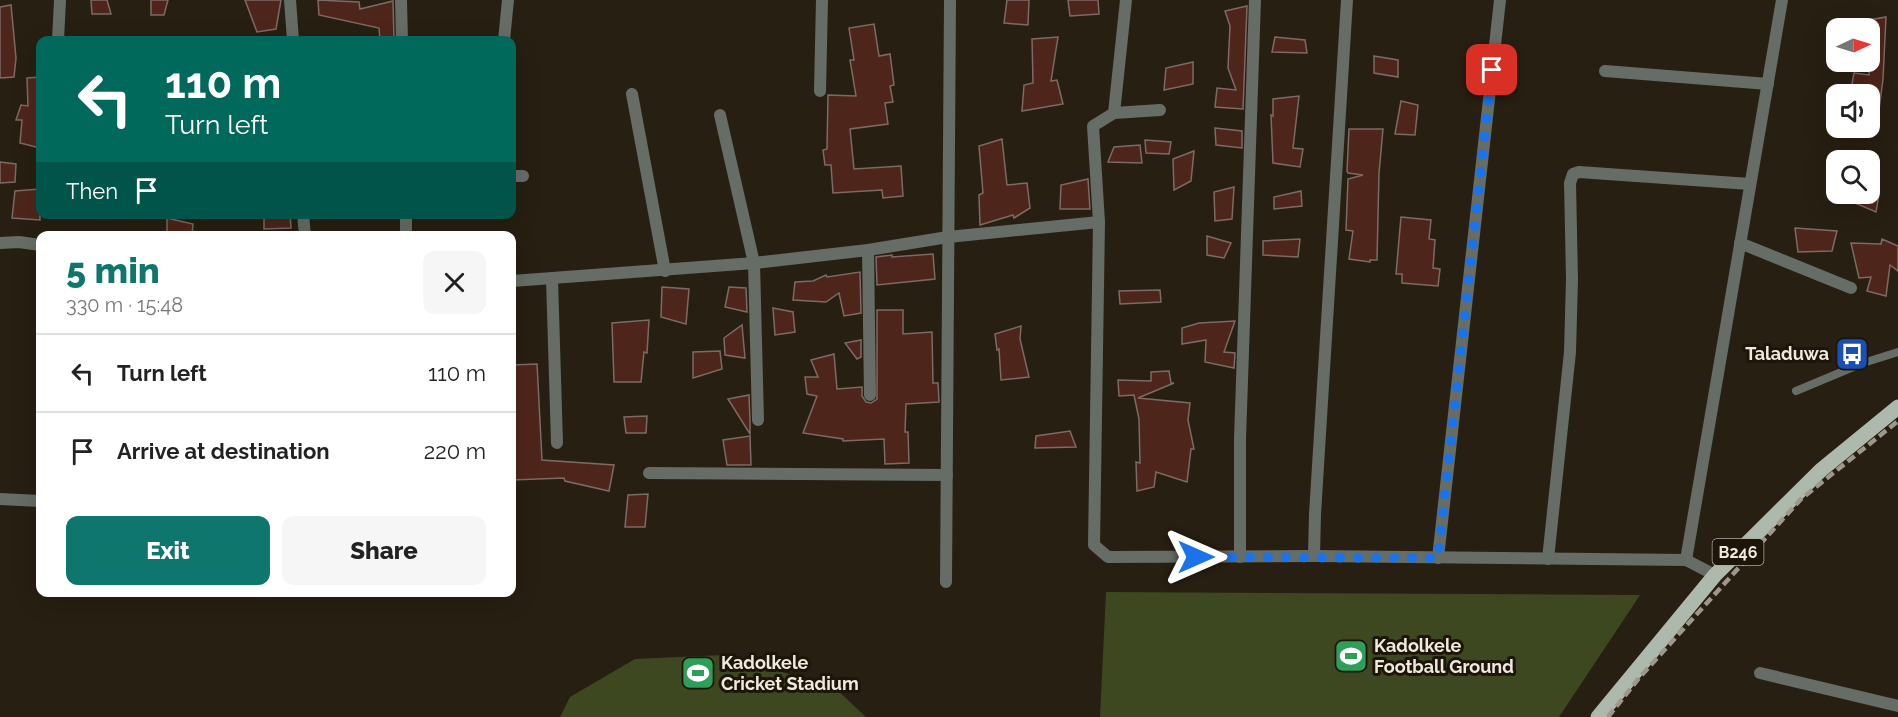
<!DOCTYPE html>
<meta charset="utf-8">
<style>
:root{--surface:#fff;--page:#f6f6f6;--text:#222;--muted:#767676;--line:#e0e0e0;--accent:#0f766e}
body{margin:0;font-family:Raleway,sans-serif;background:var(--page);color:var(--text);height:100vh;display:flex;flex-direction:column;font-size:22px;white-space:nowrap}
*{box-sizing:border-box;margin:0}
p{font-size:20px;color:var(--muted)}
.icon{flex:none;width:33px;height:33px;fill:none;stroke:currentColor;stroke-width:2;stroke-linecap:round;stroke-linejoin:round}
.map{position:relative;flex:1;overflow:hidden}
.side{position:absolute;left:36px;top:231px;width:480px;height:366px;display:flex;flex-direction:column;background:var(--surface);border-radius:12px;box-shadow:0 6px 24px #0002}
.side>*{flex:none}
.hud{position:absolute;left:36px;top:36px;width:480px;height:183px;border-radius:12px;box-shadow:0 6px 24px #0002;background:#00695c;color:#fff;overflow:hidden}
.needle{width:39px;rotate:86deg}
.fabs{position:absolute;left:1826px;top:18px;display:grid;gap:12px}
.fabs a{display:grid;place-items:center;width:54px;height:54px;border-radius:12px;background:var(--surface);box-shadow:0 6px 24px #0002;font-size:30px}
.pin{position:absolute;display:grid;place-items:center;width:51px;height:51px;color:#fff;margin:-26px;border-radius:12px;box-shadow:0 3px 9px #0006}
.me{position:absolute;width:66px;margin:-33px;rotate:90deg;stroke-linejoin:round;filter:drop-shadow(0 0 4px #0008)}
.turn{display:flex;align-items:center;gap:21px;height:126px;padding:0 30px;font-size:27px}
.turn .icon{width:78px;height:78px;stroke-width:2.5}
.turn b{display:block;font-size:42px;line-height:51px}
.then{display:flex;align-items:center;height:57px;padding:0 30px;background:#0003;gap:12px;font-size:22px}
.round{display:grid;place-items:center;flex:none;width:63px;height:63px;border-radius:12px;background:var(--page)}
.summary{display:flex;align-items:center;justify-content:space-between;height:102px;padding:0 30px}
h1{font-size:36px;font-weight:800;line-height:45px;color:var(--accent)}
.button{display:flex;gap:12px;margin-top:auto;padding:12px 30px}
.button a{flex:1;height:69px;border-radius:12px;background:var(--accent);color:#fff;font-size:24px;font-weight:800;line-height:69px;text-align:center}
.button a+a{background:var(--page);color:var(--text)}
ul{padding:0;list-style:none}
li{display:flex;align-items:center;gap:18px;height:78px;padding:0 30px;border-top:2px solid var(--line)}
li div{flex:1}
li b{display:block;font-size:22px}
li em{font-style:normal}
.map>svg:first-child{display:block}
</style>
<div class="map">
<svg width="1898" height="717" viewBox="0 0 1898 717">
<rect width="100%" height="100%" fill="#271f11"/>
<g fill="#3d4820">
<path d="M1106 592 1640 595 1559 717H1100Z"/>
<path d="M723 655 834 687 866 717H560L570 697 635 659Z"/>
</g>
<g fill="#4e251b" stroke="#7e6a65" stroke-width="1.5">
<path d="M91 0H107L111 14H92Z"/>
<path d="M151 0H168L164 15H151Z"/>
<path d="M245 0H281L276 29 257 32Z"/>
<path d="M318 0 359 2 360 9 393 1 394 40H380L379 28 319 15Z"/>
<path d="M1007 0H1029L1028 25 1004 23Z"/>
<path d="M1068 0H1098L1099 14 1070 16Z"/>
<path d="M11 5 16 58 14 77 0 78V7Z"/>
<path d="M1247 6 1243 109 1215 107 1217 88 1236 90 1228 68 1230 26 1225 11Z"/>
<path d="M1886 17 1883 79 1877 125 1869 124V94H1850L1854 73 1869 75V20Z"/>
<path d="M874 24 879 56 890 54 894 85 890 86 893 102 885 103 888 124 850 129 854 169 901 166 903 196 883 198 882 190 833 193 831 165H825L823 150 827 149 828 95 856 96 850 60H854L849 28Z"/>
<path d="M1058 37 1051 81 1057 80 1063 104 1022 111 1024 85 1033 83 1032 39Z"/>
<path d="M1275 37 1305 40 1307 53 1272 52Z"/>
<path d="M1374 56 1398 60V77L1374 73Z"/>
<path d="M1193 62V84L1164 90 1166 68Z"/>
<path d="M40 77V148L20 143 22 120H16L21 105 28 106 27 78Z"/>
<path d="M1299 96 1293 148 1303 149 1300 167 1273 163 1271 115 1273 116V99Z"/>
<path d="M1401 101 1418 105 1415 135 1395 134Z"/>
<path d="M1215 128 1242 131V148L1216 145Z"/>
<path d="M1349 129H1383L1379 173 1377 260H1370V262L1349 259 1353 231 1346 230 1348 179 1363 175 1348 173 1347 171Z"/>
<path d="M1002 139 1007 185 1027 183 1030 208 1014 218 1013 215 980 225 979 195 983 193 979 146Z"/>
<path d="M1145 140 1171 142 1169 154 1146 153Z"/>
<path d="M1140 145 1142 163 1108 162 1114 147Z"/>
<path d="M1194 151 1191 181 1174 190 1173 159Z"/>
<path d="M0 162 16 164 15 182 0 183Z"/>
<path d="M1088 179 1090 209H1060L1061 185Z"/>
<path d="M1234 187 1232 219 1215 221 1214 192Z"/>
<path d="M40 189V220L12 218 15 191Z"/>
<path d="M1301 191 1302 206 1274 209V197Z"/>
<path d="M1834 194H1879L1876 212Z"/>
<path d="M264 214H290L291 228 264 229Z"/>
<path d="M1401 217 1431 220 1429 239 1435 240 1433 268 1440 269 1438 286 1402 283V274H1396Z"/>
<path d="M167 218 193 224 192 236H167Z"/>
<path d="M1795 228 1837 231 1832 251 1798 252Z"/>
<path d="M1207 236 1231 243 1224 258 1207 255Z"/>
<path d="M1300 239 1298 257 1263 255V241Z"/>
<path d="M1882 239 1898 246V271L1890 265 1886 296 1867 291 1871 277 1859 278 1851 243 1881 244Z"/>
<path d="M933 254 935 279 877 285 876 257 892 255V257Z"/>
<path d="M860 272 861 313 844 316 839 293 826 302 793 300 795 282 813 281 826 275 827 277Z"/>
<path d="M662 287 689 289 686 324 661 317Z"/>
<path d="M729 287 746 288 747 312 725 307Z"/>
<path d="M1160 290 1161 302 1120 304 1119 291Z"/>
<path d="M773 308 793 312 795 332 775 335Z"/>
<path d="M877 310H903V334L932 332 933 383H938L939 402 906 404 905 432H908L909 463 885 464 884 439 843 441V439L803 433 817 396 807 394 805 377H818L811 360 834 354 837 389 862 387V396L866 402 871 403 877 399Z"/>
<path d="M649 320 647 353 644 352 641 382H614L612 323Z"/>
<path d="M1235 321 1224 352 1235 353 1234 368 1205 362 1206 340 1182 344V328L1199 323Z"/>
<path d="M742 325 745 358 725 355 724 338Z"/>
<path d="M1021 326 1020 339 1029 377 1001 380 999 349 997 350 995 334Z"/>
<path d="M861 340V357L857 359 845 343Z"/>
<path d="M720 351 722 369 693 378V352Z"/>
<path d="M537 364 542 460 614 465 609 491 565 481 564 478 512 480V365Z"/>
<path d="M1169 371 1171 383H1174L1138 398 1190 403 1188 420 1194 449H1191L1187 482 1156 472 1154 487 1137 491 1136 462 1140 463 1139 419 1134 395 1119 396 1118 380 1151 381V372Z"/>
<path d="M749 395 750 421V434L728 399Z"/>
<path d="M647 416 646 433H626L624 417Z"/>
<path d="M1070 431 1076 447 1035 448 1036 436Z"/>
<path d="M750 436 751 465H727L723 440Z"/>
<path d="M648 494 645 527H625L628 495Z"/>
</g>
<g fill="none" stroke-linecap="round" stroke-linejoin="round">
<path stroke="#666c66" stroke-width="8" d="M1796 391 1863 363 1898 352"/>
<g stroke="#666c66" stroke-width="12">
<path d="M290 0 293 40"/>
<path d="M401 0 402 40"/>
<path d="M1126 0 1114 113 1093 126 1099 222 1094 545 1108 557 1314 556 1686 560 1715 575"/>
<path d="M58 40 60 0"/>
<path d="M504 40 508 0"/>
<path d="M1605 71 1768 84"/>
<path d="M820 91 822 0"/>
<path d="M632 94 665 271"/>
<path d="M1114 113 1160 110"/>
<path d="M720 115 754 263 758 420"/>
<path d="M512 176H523"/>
<path d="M303 214 305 236"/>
<path d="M406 214V236"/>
<path d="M0 243 19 242 40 245"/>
<path d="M1740 243 1851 288"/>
<path d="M868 250 870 395"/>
<path d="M552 279 557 443"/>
<path d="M512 281 754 263 868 250 948 237 1099 222"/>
<path d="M649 473 947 475"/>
<path d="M0 499 40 501"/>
<path d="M1314 556 1315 514 1347 0"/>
<path d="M1240 557V439L1255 0"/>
<path d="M1438 558 1500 0"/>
<path d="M1548 559 1570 352 1572 279 1570 183 1573 174 1579 172 1750 184"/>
<path d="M1686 560 1782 0"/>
<path d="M946 582 950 0"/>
<path d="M1760 673 1898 706"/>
</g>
<path stroke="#adb9ad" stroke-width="15" d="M1598 717 1715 575 1821 470 1898 407"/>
<path stroke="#9e978c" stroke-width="4.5" stroke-dasharray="9 4.5" stroke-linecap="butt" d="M1608 717 1639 678 1801 499 1898 421"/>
</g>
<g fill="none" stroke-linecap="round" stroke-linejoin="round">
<path stroke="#1a73e8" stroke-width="10" stroke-dasharray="0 18" d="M1196 557 1438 558 1492 70"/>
</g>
<defs>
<g id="bus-square" transform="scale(1.725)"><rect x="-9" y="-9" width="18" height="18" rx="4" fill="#1a4fb4" stroke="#1d1508"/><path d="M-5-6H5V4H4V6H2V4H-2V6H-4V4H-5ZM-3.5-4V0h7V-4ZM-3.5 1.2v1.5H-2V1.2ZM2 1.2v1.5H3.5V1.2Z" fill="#fff"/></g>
<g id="stadium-square" transform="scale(1.725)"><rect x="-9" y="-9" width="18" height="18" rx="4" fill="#2e9e5b" stroke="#1d1508"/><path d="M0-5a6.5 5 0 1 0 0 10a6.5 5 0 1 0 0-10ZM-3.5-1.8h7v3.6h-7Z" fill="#fff"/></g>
</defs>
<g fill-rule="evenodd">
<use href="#bus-square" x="1852" y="354"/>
<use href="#stadium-square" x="1351" y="656"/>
<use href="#stadium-square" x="698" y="673"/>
</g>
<g text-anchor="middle" stroke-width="6" stroke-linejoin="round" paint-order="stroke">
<rect fill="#1d1508" stroke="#b0a99f" stroke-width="1.5" x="1712.5" y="539" width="51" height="26" rx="4.5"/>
<g font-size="16" font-weight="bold" fill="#efe9e0">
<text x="1738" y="558">B246</text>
</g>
<g font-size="18" font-weight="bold" fill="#efe9e0" stroke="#1d1508" text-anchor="start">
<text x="1829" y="360" text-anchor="end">Taladuwa</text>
<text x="1374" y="652">Kadolkele<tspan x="1374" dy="21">Football Ground</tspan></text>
<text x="721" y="669">Kadolkele<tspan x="721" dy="21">Cricket Stadium</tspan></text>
</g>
</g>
</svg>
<div class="fabs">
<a><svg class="needle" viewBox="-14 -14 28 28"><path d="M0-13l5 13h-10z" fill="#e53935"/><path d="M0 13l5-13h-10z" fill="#767676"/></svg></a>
<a><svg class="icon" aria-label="sound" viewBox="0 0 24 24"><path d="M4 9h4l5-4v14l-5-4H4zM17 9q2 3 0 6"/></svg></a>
<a><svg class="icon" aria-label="search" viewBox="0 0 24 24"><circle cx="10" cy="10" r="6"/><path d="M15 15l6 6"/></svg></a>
</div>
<div class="pin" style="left:1492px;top:70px;background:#d93025"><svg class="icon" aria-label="arrive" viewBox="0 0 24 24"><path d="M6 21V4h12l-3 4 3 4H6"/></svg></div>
<svg class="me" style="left:1196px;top:557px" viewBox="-20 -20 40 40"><path d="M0-17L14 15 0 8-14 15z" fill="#1a73e8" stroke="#fff" stroke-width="4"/></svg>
<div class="hud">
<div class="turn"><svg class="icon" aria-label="left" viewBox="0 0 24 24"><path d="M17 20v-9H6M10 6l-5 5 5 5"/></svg><div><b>110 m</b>Turn left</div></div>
<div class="then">Then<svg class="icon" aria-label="arrive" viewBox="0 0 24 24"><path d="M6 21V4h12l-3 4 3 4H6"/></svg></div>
</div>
<section class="side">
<div class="summary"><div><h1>5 min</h1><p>330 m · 15:48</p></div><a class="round"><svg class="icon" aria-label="close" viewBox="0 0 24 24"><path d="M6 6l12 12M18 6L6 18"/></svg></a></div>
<ul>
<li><svg class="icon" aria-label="left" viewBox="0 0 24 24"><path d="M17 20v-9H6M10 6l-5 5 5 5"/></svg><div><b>Turn left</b></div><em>110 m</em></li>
<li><svg class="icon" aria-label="arrive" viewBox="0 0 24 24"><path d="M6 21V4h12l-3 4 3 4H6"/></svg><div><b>Arrive at destination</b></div><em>220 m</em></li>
</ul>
<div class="button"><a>Exit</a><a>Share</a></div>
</section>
</div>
